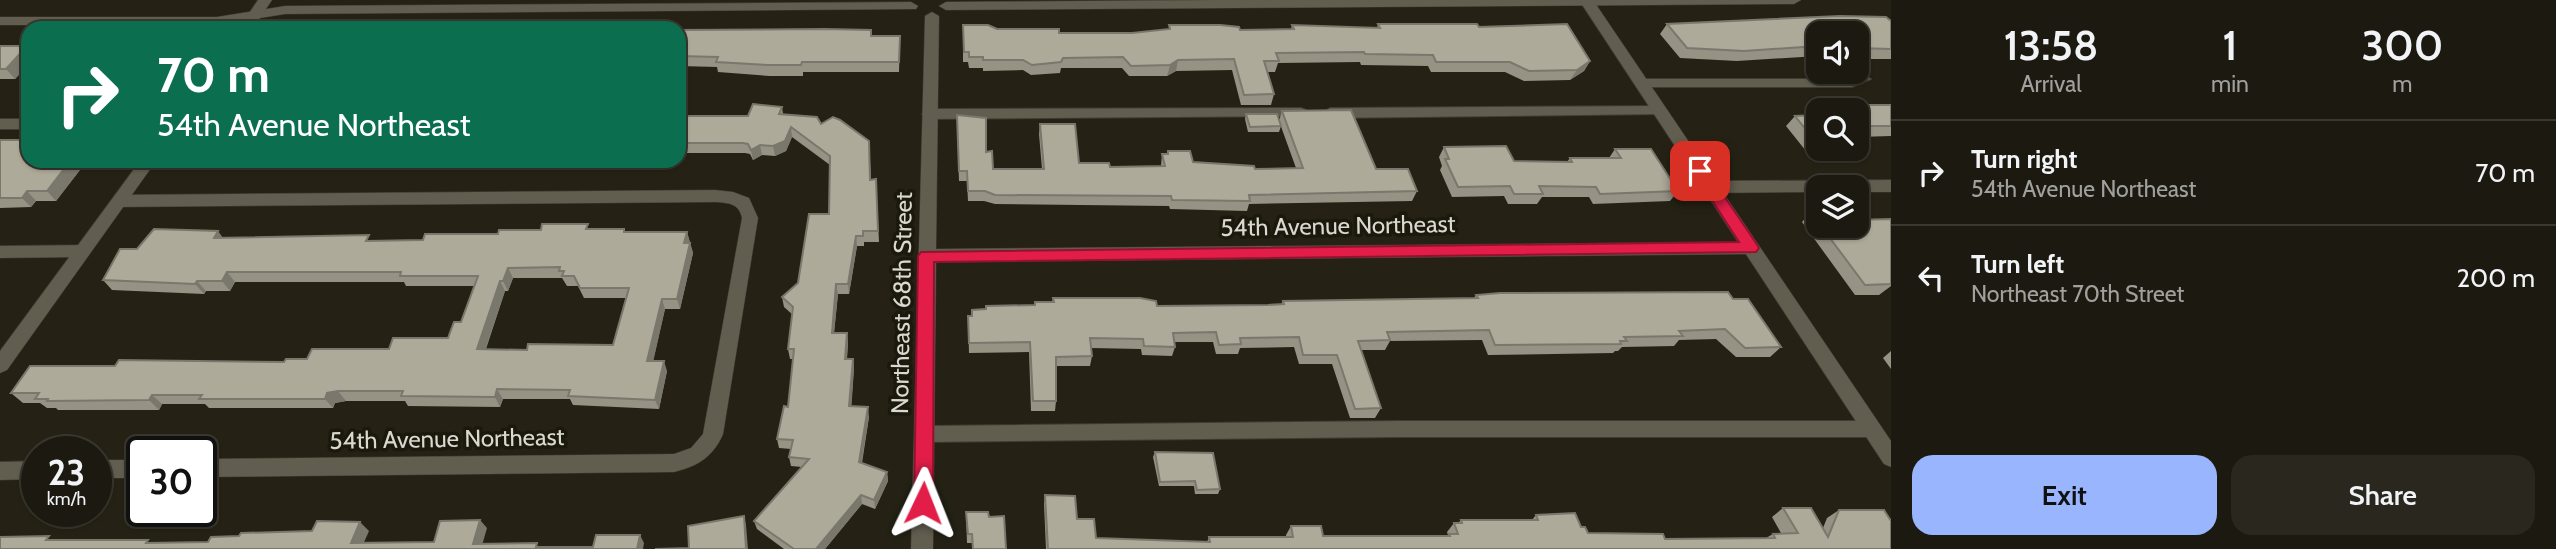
<!DOCTYPE html>
<style>
:root{--surface:#1c1a10;--page:#29271e;--text:#f1f3f6;--muted:#a0a19f;--line:#3a3830;--accent:#98b5fd}
body{margin:0;font-family:Cabin,sans-serif;background:var(--page);color:var(--text);height:100vh;display:flex;flex-direction:column;font-size:26px;white-space:nowrap}
*{box-sizing:border-box;margin:0}
p{font-size:23px;color:var(--muted)}
.icon{flex:none;width:38px;height:38px;fill:none;stroke:currentColor;stroke-width:2;stroke-linecap:round;stroke-linejoin:round}
.map{position:relative;flex:1;overflow:hidden}
.panel{display:flex;flex-direction:column;background:var(--surface);width:665px}
.panel>*{flex:none}
.guide{position:absolute;left:21px;top:21px;width:665px;height:147px;border-radius:21px;box-shadow:0 2px 5px #0004,0 0 0 2px var(--line);background:#0b6e4f;color:#fff;overflow:hidden}
.fabs{position:absolute;left:1806px;top:21px;display:grid;gap:14px}
.fabs a{display:grid;place-items:center;width:63px;height:63px;border-radius:14px;background:var(--surface);box-shadow:0 2px 5px #0004,0 0 0 2px var(--line);font-size:35px}
.speed{position:absolute;left:21px;top:436px;display:flex;gap:14px;font-size:35px;font-weight:700;text-align:center}
.speed>*{display:grid;place-content:center;width:91px;height:91px;border-radius:50%;background:var(--surface);box-shadow:0 2px 5px #0004,0 0 0 2px var(--line);line-height:1}
.speed small{font-size:18px;font-weight:400}
.speed .limit{border:4px solid #111;border-radius:10px;background:#fff;color:#111}
.pin{position:absolute;display:grid;place-items:center;width:60px;height:60px;color:#fff;margin:-30px;border-radius:14px;box-shadow:0 4px 10px #0006}
.me{position:absolute;width:77px;margin:-38px;rotate:2deg;stroke-linejoin:round;filter:drop-shadow(0 0 5px #0008)}
.turn{display:flex;align-items:center;gap:24px;height:147px;padding:0 21px;font-size:32px}
.turn .icon{width:91px;height:91px;stroke-width:2.5}
.turn b{display:block;font-size:49px;line-height:60px}
.eta{display:flex;justify-content:space-evenly;align-items:center;height:119px;text-align:center}
.eta b{font-size:42px;font-weight:600;line-height:49px}
.primary-button{display:flex;gap:14px;margin-top:auto;padding:14px 21px}
.primary-button a{flex:1;height:80px;border-radius:21px;background:var(--accent);color:#111;font-size:28px;font-weight:600;line-height:80px;text-align:center}
.primary-button a+a{background:var(--page);color:var(--text)}
ul{padding:0;list-style:none}
li{display:flex;align-items:center;gap:21px;height:105px;padding:0 21px;border-top:2px solid var(--line)}
li div{flex:1}
li b{display:block;font-size:26px}
li em{font-style:normal}
main{display:flex;flex:1;min-height:0}
.map>svg:first-child{display:block}
</style>
<main>
<div class="map">
<svg width="1891" height="549" viewBox="0 0 1891 549">
<rect width="100%" height="100%" fill="#252215"/>
<g fill="none" stroke-linecap="round" stroke-linejoin="round">
<g stroke="#3f3c33" stroke-width="2">
<g id="service">
<path d="M1864 75 1871 79 1852 87H1641L1634 83 1641 79H1851Z"/>
<path d="M1660 106 1667 111 1665 114 1330 118 1323 113 1330 108Z"/>
<path d="M1301 108 1306 110 1308 113 1306 116 929 119 922 114 929 109Z"/>
<rect x="0" y="119" width="28" height="10"/>
<path d="M1398 421H1872L1878 424 1881 429 1878 434 1872 437H1398L925 442 919 439 916 434 919 429 925 426Z"/>
</g>
</g>
<g stroke="#3f3c33" stroke-width="1">
<g id="minor">
<path d="M1215 0H1801L1794 4 946 10 939 6 946 2Z"/>
<path d="M911 2 918 6 916 9 285 14 217 25H0V17H217L285 6Z"/>
<path d="M932 12 939 16 936 249 1751 242 1757 243 1760 248 1757 253 1751 254 936 262 933 549H911L925 16Z"/>
<path d="M1891 180V192H1857V187H1818V192L1711 193 1703 187 1711 181Z"/>
<path d="M715 190 733 192 749 198 758 218 723 434C713 457 698 466 674 472L201 477V459L674 454 691 448 703 434 742 218C739 203 728 203 715 202L119 207 111 201 119 195Z"/>
<path d="M82 245 88 246 91 251 88 256 82 257 0 258V246Z"/>
<rect x="96" y="460" width="46" height="18"/>
<path d="M37 461V479L0 480V462Z"/>
</g>
</g>
<g stroke="#3f3c33" stroke-width="1">
<path id="tertiary" d="M1579 0H1593L1891 441V467L1884 464Z"/>
</g>
<g stroke="#3f3c33" stroke-width="1">
<g id="secondary">
<path d="M258 0H272L253 28H239Z"/>
<path d="M140 161H156L7 370 0 373V351Z"/>
</g>
</g>
<use href="#service" fill="#615d4f" fill-rule="evenodd"/>
<use href="#minor" fill="#615d4f" fill-rule="evenodd"/>
<use href="#tertiary" fill="#615d4f" fill-rule="evenodd"/>
<use href="#secondary" fill="#615d4f" fill-rule="evenodd"/>
</g>
<g fill="#969284" fill-rule="evenodd">
<path d="M1891 21V59H1857V33H1818V56L1737 61 1680 58 1660 34 1667 24Z"/>
<path d="M1378 24 1479 27 1590 61 1584 71 1570 80 1524 81 1505 72H1431L1428 66 1361 65 1360 62 1278 63 1275 72H1267L1274 94 1271 105H1241L1232 70 1176 71 1167 76H1129L1122 68H1061L1060 73 1031 75 1023 70 983 71V68H969L968 62H963V25L997 29 1059 33H1132L1169 29V25L1240 30 1291 29 1292 25 1377 28Z"/>
<path d="M679 30H871L872 36H900L899 72H803V76H770L718 72 717 67 679 66Z"/>
<path d="M0 46 28 47V65L15 79H0Z"/>
<path d="M1847 105H1891V136L1858 137 1857 110H1842Z"/>
<path d="M782 107 783 114 821 124 869 141 871 180 876 179 879 242H864V246H857L849 294H838L834 333H847L848 343 847 359H853L854 368 851 406 869 417 862 463 887 472 888 481 875 509 862 504 825 549H784L757 529 754 521 802 467 791 466 789 457 791 449 779 448 777 439 788 407 793 359H790L788 349 793 315 784 307 782 297 798 283 829 214 830 165 792 137 786 151 775 156 762 155 753 160 750 154 745 153H679V120L748 116Z"/>
<path d="M1282 111 1376 169 1417 191 1412 201 1249 204 1247 211 1170 209 1169 206 995 204 984 201H968L967 181H959L957 125 986 152 993 169H1042L1039 134 1040 124 1079 163 1110 167 1161 166 1162 154H1167L1168 151 1193 162 1255 169 1296 168 1279 121Z"/>
<path d="M1246 114 1281 126 1279 132H1248L1245 119Z"/>
<path d="M1818 115V149H1851L1849 151H1806L1786 126 1795 116Z"/>
<path d="M0 140 83 166 56 201H36L31 207 0 208Z"/>
<path d="M1444 147 1514 161 1567 162 1570 158H1609L1615 149 1678 191 1670 201 1593 204 1589 197H1542L1537 204H1508L1504 196 1452 197 1440 170 1442 166 1439 157Z"/>
<path d="M181 161H254L251 167 187 169Z"/>
<path d="M333 161H396H392L388 168H356L354 164H334Z"/>
<path d="M1811 212H1818V226H1857L1891 219V286L1879 295H1855L1802 222Z"/>
<path d="M589 229 626 232H687L693 253 680 309H665L653 361 667 371 659 409 573 405 570 399H503L500 407 408 406 405 401H346L335 403 333 408H209L205 404H162L159 410H58L56 408H47L40 403H23L11 393 115 366 284 362 389 349 448 338 461 322 474 286H406L404 282H235L230 291H206L204 294 112 290 103 280 137 249 223 238 372 241 423 240 498 234ZM513 278H562L567 286H578L584 298H626L613 345 527 350 486 349 505 291H508Z"/>
<path d="M1476 295 1733 299 1781 347 1770 357H1736L1716 339 1679 340 1674 346 1622 347 1618 351H1615L1613 353 1488 355 1482 340 1390 341 1385 350H1361L1381 408 1375 418H1350L1332 364H1299L1294 347 1240 348 1238 354H1216L1213 342H1174L1175 347 1172 356 1142 355 1141 349 1091 348 1092 356 1090 366H1056V401L1055 411H1031L1029 352 969 353 968 316H971L986 309 1034 305 1035 302H1052L1053 298 1157 306 1268 305 1281 304 1283 301 1474 298Z"/>
<path d="M1891 351V369L1883 358Z"/>
<path d="M1155 452 1220 489 1218 494H1195L1194 486H1159L1153 457Z"/>
<path d="M1045 495 1077 519 1096 538 1207 542 1209 537H1286V535L1291 526 1323 536H1447L1448 535 1447 532 1454 523H1458L1461 520H1532L1536 515 1581 527 1588 533 1665 539 1766 538 1773 534 1781 533 1772 517 1783 508 1823 528 1827 518 1839 510 1891 549H1046L1044 504Z"/>
<path d="M966 512 989 517 1006 549H972V543H967Z"/>
</g>
<g fill="#7a776c">
<path d="M27 46 28 47V65L15 79 6 69Z"/>
<path d="M1178 60 1176 71 1167 76 1170 65Z"/>
<path d="M1590 61 1584 71 1570 80 1577 70Z"/>
<path d="M791 127 792 137 786 151 775 156 773 146Z"/>
<path d="M760 145 762 155 753 160 751 150Z"/>
<path d="M69 161H79L83 166 56 201 47 191Z"/>
<path d="M247 161H254L251 167Z"/>
<path d="M384 161H392L388 168Z"/>
<path d="M27 191 36 201 31 207 22 198Z"/>
<path d="M218 231 226 242 214 238Z"/>
<path d="M687 232 690 243 687 253 684 243Z"/>
<path d="M856 236 857 246 849 294 848 284Z"/>
<path d="M690 243 693 253 680 309 677 299Z"/>
<path d="M508 268 513 278 508 291 503 281Z"/>
<path d="M227 272 235 282 230 291 222 281Z"/>
<path d="M197 281 206 291 204 294 195 284Z"/>
<path d="M500 281 505 291 482 359 477 349Z"/>
<path d="M836 284 838 294 833 343 832 333Z"/>
<path d="M662 299 665 309 651 371 647 361Z"/>
<path d="M847 333 848 343 846 368 845 359Z"/>
<path d="M853 359 854 368 851 415 849 406Z"/>
<path d="M664 361 667 371 659 409 655 400Z"/>
<path d="M497 389 503 399 500 407 495 397Z"/>
<path d="M338 391 346 401 335 403 333 408 325 399 327 393Z"/>
<path d="M152 395 162 404 159 410 149 400Z"/>
<path d="M868 407 869 417 860 471 859 462Z"/>
<path d="M887 472 888 481 875 509 874 500Z"/>
<path d="M861 495 862 504 825 549H816Z"/>
<path d="M744 516 746 525 748 549H746Z"/>
<path d="M480 520 487 528 481 549 473 544Z"/>
<path d="M360 522 369 531 361 549 351 543Z"/>
<path d="M640 535 644 543 643 549H637Z"/>
</g>
<g fill="#aeaa9a" stroke="#7a776c" stroke-width="2" fill-rule="evenodd">
<path d="M1840 16 1886 17 1891 21V49L1857 48V33H1818V46L1744 51 1687 48 1667 24Z"/>
<path d="M1378 24H1477L1479 27 1567 24 1590 61 1577 70 1529 71 1510 62H1436L1433 55 1365 54 1364 52 1276 53 1279 61H1264L1274 94 1244 95 1234 59 1178 60 1170 65 1131 66 1123 57 1063 58 1061 62 1032 65 1023 60H983V57H969V52H964L963 25H988L997 29H1059V33H1132L1170 29 1169 25H1220L1239 27 1240 30 1294 29 1292 25 1380 28Z"/>
<path d="M825 29 871 30V36H900L899 62H802L801 65H768L716 62 718 57 679 56V30Z"/>
<path d="M0 46H27L6 69H0Z"/>
<path d="M753 104 782 107 779 114 817 117 821 124 833 117 840 120 869 141 870 180 876 179 878 231H863V236H856L848 284H836L832 333H847L845 359H853L849 406 868 407 859 462 887 472 874 500 861 495 816 549H794L754 521 809 459 789 457 793 440 777 439 784 406 788 407 794 349H788L793 307 782 297 798 283 809 214H829L830 156 791 127 785 141 773 146 760 145 751 150 748 144 743 143H679V120H685L686 116H748Z"/>
<path d="M1847 105H1891V126H1867L1857 115V110H1852Z"/>
<path d="M1351 110 1376 169H1408L1417 191 1249 195 1250 201 1172 200 1171 196 995 195 985 191H968L967 171H959L957 115 986 118V152L992 151 993 169H1044L1040 124H1075L1079 163H1109L1110 167 1165 166 1162 154H1168V151H1190L1193 162 1254 166 1255 169 1303 168 1282 111Z"/>
<path d="M1246 114H1277L1281 126 1250 127Z"/>
<path d="M1818 115V141H1815L1795 116Z"/>
<path d="M0 140H28V161H70L47 191H27L22 198H0Z"/>
<path d="M1506 146 1514 161 1572 162 1570 158H1621L1615 149H1651L1678 191 1600 194 1596 187 1539 186 1543 194H1514L1510 186 1458 187 1445 159H1449L1444 147Z"/>
<path d="M1811 212H1818V221Z"/>
<path d="M1891 219V284L1865 285 1821 226H1857V220Z"/>
<path d="M542 224H588L586 229H624V232H687L684 243H690L677 299H662L647 361H664L655 400 568 396 570 390 497 389 495 397 401 396 403 391H338L327 393 325 399H199L202 395H152L149 400 47 401 48 399H35L39 393H11L30 366H115L119 360 284 362 286 359H307L312 349H389L393 338H448L454 322H461L478 276H400L401 272H227L222 281H197L195 284 103 280 120 249H137L154 229 218 231 214 238 369 235 366 241 423 240 425 234H498L499 230H541ZM560 267 559 271H564L562 276H574L580 288H629L613 345 528 344 527 350 477 349 500 281H503L508 268Z"/>
<path d="M1728 292 1733 299H1748L1781 347 1745 348 1725 329 1679 331 1683 336 1624 337 1627 341H1620L1621 344 1495 345 1489 330 1387 332 1390 340 1358 341 1381 408 1355 409 1337 355H1303L1299 337 1240 338 1241 344 1219 345 1216 332 1173 333 1175 347 1144 346 1143 339 1090 338 1092 356 1056 357V401H1033L1030 342 969 343 968 316H972V310L986 309V306L1035 305V302H1054L1053 298H1140L1156 301 1157 306 1268 305 1284 304 1283 301 1478 298 1476 295 1500 293Z"/>
<path d="M1155 452 1213 453 1220 489 1197 490 1195 481 1160 482Z"/>
<path d="M1045 495 1075 496 1077 519H1094L1096 538 1210 542 1209 537H1293L1291 526H1321L1323 536H1450L1449 534H1458L1454 523H1462L1461 520H1538L1536 515 1575 513 1581 527H1585L1588 533 1663 534 1665 539 1775 538 1773 534 1798 533 1783 508H1811L1828 537 1839 510H1884L1891 521V549H1048Z"/>
<path d="M966 512H988L989 517 1004 516 1006 549H973L972 534H968Z"/>
<path d="M744 516 746 549H655L689 548 688 526Z"/>
<path d="M480 520 473 544 537 543 536 547H593L596 535H640L637 549H0V537L49 536 46 540H148L146 543 208 542 211 537 239 536 241 533 312 531 317 521 360 522 351 543 434 542 440 521Z"/>
</g>
<path fill="#e11d48" stroke="#92132f" stroke-width="2" d="M1700 166 1705 168 1756 243 1759 248 1756 252 934 262 933 503 930 509 923 512 917 509 914 503 918 256 921 252 1739 242 1693 171Z"/>
<g text-anchor="middle" stroke-width="7" stroke-linejoin="round" paint-order="stroke">
<g font-size="24" fill="#dad8d0" stroke="#1b180c">
<text transform="translate(1338 226) rotate(-1)" y="8">54th Avenue Northeast</text>
<text transform="translate(902 303) rotate(-89)" y="8">Northeast 68th Street</text>
<text transform="translate(447 439) rotate(-1)" y="8">54th Avenue Northeast</text>
</g>
</g>
</svg>
<div class="fabs">
<a><svg class="icon" aria-label="sound" viewBox="0 0 24 24"><path d="M4 9h4l5-4v14l-5-4H4zM17 9q2 3 0 6"/></svg></a>
<a><svg class="icon" aria-label="search" viewBox="0 0 24 24"><circle cx="10" cy="10" r="6"/><path d="M15 15l6 6"/></svg></a>
<a><svg class="icon" aria-label="layers" viewBox="0 0 24 24"><path d="M12 4l9 5-9 5-9-5zM3 14l9 5 9-5"/></svg></a>
</div>
<div class="speed"><div>23<small>km/h</small></div><div class="limit">30</div></div>
<div class="pin" style="left:1700px;top:171px;background:#d93025"><svg class="icon" aria-label="arrive" viewBox="0 0 24 24"><path d="M6 21V4h12l-3 4 3 4H6"/></svg></div>
<svg class="me" style="left:923px;top:503px" viewBox="-20 -20 40 40"><path d="M0-17L14 15 0 8-14 15z" fill="#e11d48" stroke="#fff" stroke-width="4"/></svg>
<div class="guide">
<div class="turn"><svg class="icon" aria-label="right" viewBox="0 0 24 24"><path d="M7 20v-9h11M14 6l5 5-5 5"/></svg><div><b>70 m</b>54th Avenue Northeast</div></div>
</div>
</div>
<section class="panel">
<div class="eta">
<div><b>13:58</b><p>Arrival</p></div>
<div><b>1</b><p>min</p></div>
<div><b>300</b><p>m</p></div>
</div>
<ul>
<li><svg class="icon" aria-label="right" viewBox="0 0 24 24"><path d="M7 20v-9h11M14 6l5 5-5 5"/></svg><div><b>Turn right</b><p>54th Avenue Northeast</p></div><em>70 m</em></li>
<li><svg class="icon" aria-label="left" viewBox="0 0 24 24"><path d="M17 20v-9H6M10 6l-5 5 5 5"/></svg><div><b>Turn left</b><p>Northeast 70th Street</p></div><em>200 m</em></li>
</ul>
<div class="primary-button"><a>Exit</a><a>Share</a></div>
</section>
</main>
